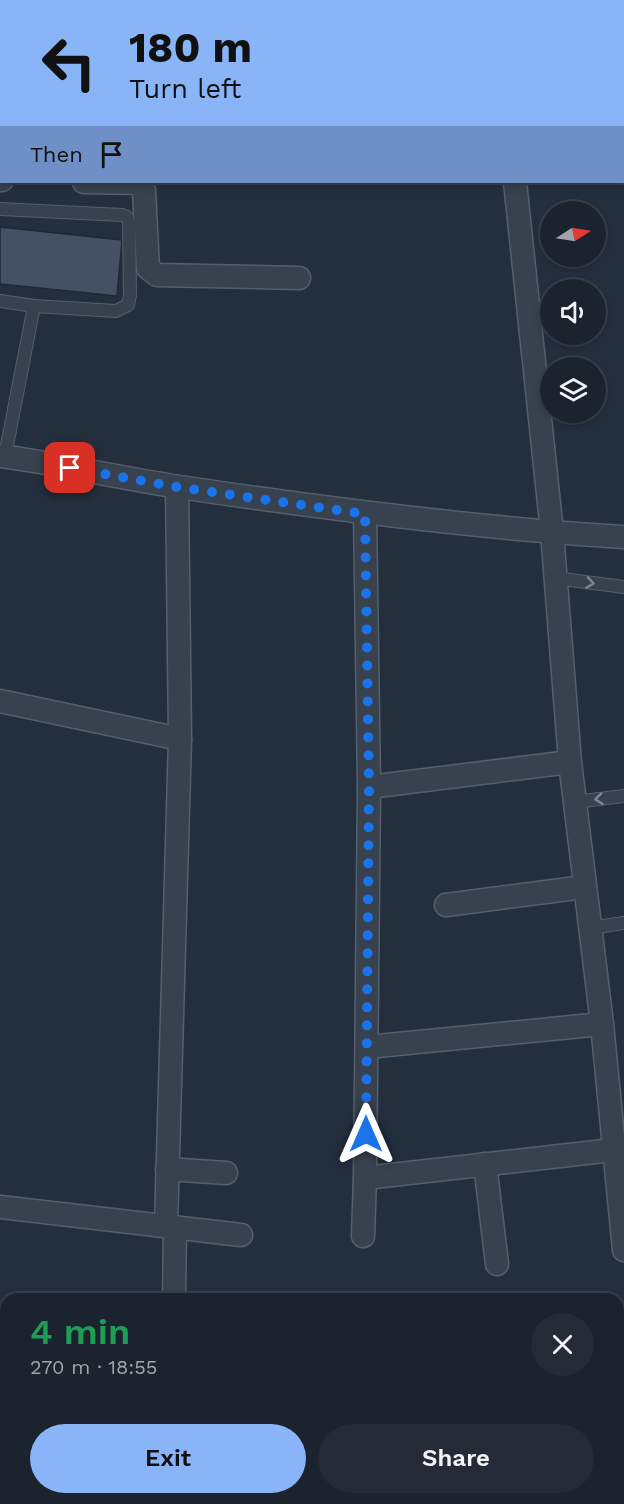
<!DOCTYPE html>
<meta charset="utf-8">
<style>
:root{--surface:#1b232e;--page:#242b36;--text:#f1f3f6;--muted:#a0a4aa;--line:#39404a;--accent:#8ab4f8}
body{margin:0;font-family:"Work Sans",sans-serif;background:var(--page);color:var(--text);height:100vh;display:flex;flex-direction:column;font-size:22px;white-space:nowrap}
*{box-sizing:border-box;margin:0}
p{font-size:20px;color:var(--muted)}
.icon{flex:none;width:33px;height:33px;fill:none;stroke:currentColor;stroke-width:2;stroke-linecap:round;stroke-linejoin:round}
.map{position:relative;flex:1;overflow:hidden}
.panel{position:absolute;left:0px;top:1293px;width:624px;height:212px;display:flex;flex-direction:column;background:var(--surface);border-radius:18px 18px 0 0;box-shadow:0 3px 9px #0003,0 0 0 2px var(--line)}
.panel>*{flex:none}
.banner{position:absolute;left:0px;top:0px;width:624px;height:183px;box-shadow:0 3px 9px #0003,0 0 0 2px var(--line);background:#8ab4f8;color:#111;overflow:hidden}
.needle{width:39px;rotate:78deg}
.buttons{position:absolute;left:540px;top:201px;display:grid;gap:12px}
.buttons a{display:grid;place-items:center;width:66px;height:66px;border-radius:50%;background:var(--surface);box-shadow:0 3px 9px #0003,0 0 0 2px var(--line);font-size:30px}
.pin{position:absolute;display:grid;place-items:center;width:51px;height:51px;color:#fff;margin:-26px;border-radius:12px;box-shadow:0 3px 9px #0006}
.me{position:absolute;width:66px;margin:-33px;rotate:0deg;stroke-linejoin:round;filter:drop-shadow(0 0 4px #0008)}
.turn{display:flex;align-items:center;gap:21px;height:126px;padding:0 30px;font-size:27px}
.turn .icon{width:78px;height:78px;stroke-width:2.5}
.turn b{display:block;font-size:42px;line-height:51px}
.then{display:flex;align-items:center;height:57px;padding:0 30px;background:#0003;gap:12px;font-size:22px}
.round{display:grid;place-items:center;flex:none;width:63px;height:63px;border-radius:32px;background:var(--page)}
.summary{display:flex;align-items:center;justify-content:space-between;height:102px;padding:0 30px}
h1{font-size:36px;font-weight:600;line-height:45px;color:#1e9e55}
.action{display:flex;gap:12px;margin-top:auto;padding:12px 30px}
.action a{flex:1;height:69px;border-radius:36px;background:var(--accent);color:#111;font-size:24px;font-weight:600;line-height:69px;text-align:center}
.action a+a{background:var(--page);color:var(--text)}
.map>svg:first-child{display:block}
</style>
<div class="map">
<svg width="624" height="1504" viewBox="0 0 624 1504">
<rect width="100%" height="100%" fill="#242f3e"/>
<g fill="#455162" stroke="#1f2835" stroke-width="1.5">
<path d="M115 0H228V2H86Z"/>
<path d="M0 227 122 240 117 296 0 284Z"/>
<path d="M137 1498H145V1504H17Z"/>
</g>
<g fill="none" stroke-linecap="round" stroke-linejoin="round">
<g stroke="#565f6c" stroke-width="14">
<g id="lane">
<path d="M0 76 2 78"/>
<path d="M0 209 122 215 127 217 129 222 130 295 128 305 116 311 34 306 5 456"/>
<path d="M0 301 34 306"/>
<path d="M555 578 624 587"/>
<path d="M575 802 624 796"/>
<path d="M590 928 624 923"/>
</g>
</g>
<g stroke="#565f6c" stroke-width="25">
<g id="street">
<path d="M493 0V2"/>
<path d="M0 180H2"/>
<path d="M84 182 141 183 144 190 148 268 157 275 299 278"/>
<path d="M515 182 552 532 570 762 602 1024 624 1250"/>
<path d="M0 456C60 464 120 478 180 487 327 509 475 528 624 537"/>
<path d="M365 514 369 787 365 1178 613 1150"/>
<path d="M0 701 180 739"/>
<path d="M369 787 570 762"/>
<path d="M446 905 584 887"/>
<path d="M367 1047 602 1024"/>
<path d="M485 1164 497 1264"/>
<path d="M167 1169 226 1173"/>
<path d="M0 1207 241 1235"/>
<path d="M166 1225 180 739 177 487"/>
<path d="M363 1236 365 1178"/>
<path d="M174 1298 175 1227"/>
<path d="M618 1334H624"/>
<path d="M618 1461H624"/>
<path d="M0 1489H6"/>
<path d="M202 1498 203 1504"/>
<path d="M325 1498V1504"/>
<path d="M451 1498 452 1504"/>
<path d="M572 1498V1504"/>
</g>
</g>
<use href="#lane" stroke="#38414e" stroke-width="12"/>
<use href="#street" stroke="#38414e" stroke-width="22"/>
</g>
<defs><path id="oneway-chevron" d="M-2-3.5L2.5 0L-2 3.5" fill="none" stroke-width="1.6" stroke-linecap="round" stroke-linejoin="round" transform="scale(1.5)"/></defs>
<g stroke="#7c8592">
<use href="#oneway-chevron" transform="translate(590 583) rotate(8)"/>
<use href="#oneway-chevron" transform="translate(599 799) rotate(173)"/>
</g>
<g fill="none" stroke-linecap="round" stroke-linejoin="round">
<path stroke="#1a73e8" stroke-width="10" stroke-dasharray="0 18" d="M70 468 177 487 365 514 369 788 366 1134"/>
</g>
</svg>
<div class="buttons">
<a><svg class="needle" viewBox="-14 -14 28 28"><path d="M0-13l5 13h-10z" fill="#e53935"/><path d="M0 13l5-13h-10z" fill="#a0a4aa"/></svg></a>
<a><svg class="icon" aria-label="sound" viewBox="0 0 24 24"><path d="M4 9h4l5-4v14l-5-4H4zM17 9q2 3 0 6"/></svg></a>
<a><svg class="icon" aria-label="layers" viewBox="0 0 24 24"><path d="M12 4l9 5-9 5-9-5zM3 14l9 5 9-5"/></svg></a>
</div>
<div class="pin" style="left:70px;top:468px;background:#d93025"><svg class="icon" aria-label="arrive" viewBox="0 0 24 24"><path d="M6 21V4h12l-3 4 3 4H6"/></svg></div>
<svg class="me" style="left:366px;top:1134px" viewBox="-20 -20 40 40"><path d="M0-17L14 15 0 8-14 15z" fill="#1a73e8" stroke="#fff" stroke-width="4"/></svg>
<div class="banner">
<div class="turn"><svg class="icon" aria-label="left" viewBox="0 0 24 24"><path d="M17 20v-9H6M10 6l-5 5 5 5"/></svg><div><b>180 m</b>Turn left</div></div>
<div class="then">Then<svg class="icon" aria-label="arrive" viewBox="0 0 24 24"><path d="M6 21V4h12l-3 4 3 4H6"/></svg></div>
</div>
<section class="panel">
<div class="summary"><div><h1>4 min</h1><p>270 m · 18:55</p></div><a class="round"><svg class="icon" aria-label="close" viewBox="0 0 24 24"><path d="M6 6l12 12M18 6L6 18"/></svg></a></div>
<div class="action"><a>Exit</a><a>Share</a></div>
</section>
</div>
